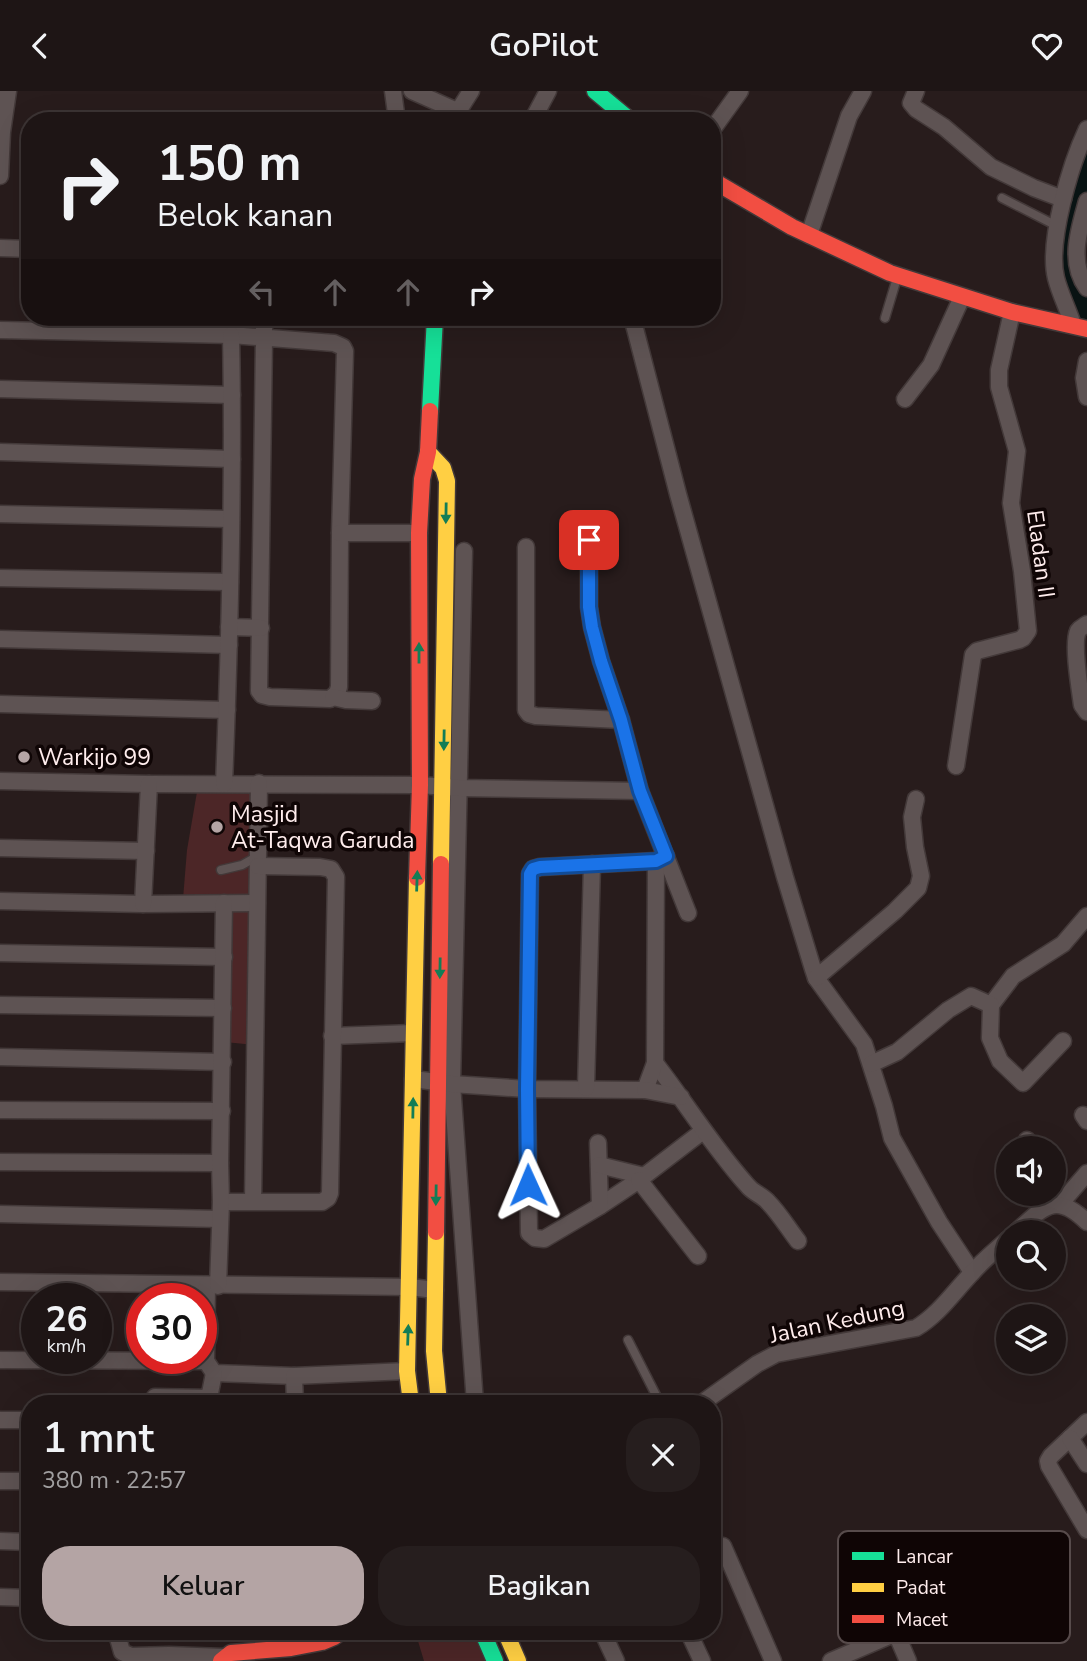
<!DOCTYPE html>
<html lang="id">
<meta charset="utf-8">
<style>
:root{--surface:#1e1515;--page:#261e1e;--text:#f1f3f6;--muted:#a19fa0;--line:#3c3434;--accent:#b4a4a4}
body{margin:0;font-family:"Nunito Sans",sans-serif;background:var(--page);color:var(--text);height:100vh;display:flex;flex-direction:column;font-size:26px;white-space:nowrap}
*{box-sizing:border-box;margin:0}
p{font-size:23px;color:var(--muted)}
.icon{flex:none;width:38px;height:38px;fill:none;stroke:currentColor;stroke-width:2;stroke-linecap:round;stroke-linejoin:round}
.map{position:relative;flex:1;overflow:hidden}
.side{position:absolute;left:21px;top:1304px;width:700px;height:245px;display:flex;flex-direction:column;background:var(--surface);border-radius:28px;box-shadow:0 7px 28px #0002,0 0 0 2px var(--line)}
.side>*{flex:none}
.top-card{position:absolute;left:21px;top:21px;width:700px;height:214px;border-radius:28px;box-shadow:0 7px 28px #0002,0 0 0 2px var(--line);background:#1e1515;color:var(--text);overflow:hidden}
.fabs{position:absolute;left:996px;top:1045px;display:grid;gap:14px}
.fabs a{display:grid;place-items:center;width:70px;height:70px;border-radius:50%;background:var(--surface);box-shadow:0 7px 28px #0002,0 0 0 2px var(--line);font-size:35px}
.speed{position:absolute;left:21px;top:1192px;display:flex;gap:14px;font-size:35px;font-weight:700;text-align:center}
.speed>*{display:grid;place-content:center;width:91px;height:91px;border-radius:50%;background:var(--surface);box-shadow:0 7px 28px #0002,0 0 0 2px var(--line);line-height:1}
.speed small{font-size:18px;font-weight:400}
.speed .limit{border:10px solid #d22;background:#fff;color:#111}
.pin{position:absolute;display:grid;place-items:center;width:60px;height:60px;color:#fff;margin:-30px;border-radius:14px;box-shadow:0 4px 10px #0006}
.me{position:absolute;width:77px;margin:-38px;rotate:359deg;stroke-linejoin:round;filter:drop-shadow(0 0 5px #0008)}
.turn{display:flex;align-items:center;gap:24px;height:147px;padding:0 21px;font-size:32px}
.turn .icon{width:91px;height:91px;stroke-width:2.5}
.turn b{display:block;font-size:49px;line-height:60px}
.lanes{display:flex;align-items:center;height:66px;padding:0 21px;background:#0003;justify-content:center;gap:35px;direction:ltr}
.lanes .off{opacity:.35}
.round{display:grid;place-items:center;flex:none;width:74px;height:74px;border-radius:28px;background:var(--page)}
.head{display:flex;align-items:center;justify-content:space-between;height:119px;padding:0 21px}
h1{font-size:42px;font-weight:600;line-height:52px}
.cta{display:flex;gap:14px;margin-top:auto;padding:14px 21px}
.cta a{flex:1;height:80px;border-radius:28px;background:var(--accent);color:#111;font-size:28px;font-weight:600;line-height:80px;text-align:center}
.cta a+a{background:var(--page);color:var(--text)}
header{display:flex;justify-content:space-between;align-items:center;height:91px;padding:0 21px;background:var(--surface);font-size:32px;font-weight:600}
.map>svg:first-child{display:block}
</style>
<header><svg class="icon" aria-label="back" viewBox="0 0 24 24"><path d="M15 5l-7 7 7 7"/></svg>GoPilot<svg class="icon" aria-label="heart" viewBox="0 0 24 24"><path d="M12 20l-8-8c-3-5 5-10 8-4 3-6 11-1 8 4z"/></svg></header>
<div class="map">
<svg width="1087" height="1570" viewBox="0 0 1087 1570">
<rect width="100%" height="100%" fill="#281c1c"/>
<g fill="#4c2627">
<path d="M198 695 254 697 253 810 183 808 187 759Z"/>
<path d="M226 813 257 815 255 954 225 951Z"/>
<path d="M415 1540H472L485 1570H424Z"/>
</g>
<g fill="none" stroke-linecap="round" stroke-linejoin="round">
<path stroke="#091313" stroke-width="24" d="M1087 73 1069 118 1067 192 1081 215 1087 216"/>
<g stroke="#433939" stroke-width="11">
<g id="lane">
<path d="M1002 107 1057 135"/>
<path d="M885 227 897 187"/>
<path d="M221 779 242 774 258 765"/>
<path d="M628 1249 660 1312"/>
</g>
</g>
<g stroke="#433939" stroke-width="19">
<g id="street">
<path d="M393 0 397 30"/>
<path d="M412 0 457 20 459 19 471 0"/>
<path d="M916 0 911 12 916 18 944 36 991 76 1034 97 1063 108"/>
<path d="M532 30 548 0"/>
<path d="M712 39 740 0"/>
<path d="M0 85 2 41 8 0"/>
<path d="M1087 110C1079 139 1068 171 1087 197"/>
<path d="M809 144 849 25 863 0"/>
<path d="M0 157 30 158"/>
<path d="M632 226 678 403 785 786 813 878 816 887 864 953 884 1015 892 1047 939 1131 972 1181"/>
<path d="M1073 234C1068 218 1060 203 1056 187 1047 151 1071 72 1087 38"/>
<path d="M0 239 231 244 334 252 343 256 345 260 340 442 339 596 337 602 330 608 270 606 262 604 259 600 264 248V226"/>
<path d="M1087 270 1084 287 1087 306"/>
<path d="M0 298 232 304"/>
<path d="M905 308 931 274 962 206"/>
<path d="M0 361 232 368"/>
<path d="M0 423 231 428"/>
<path d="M340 442H419"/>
<path d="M589 449V516L592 536 601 570 621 629 640 700 688 822"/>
<path d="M526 456V619L529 623 536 625 621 629"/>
<path d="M464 460 452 993 475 1312"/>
<path d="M0 487 230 491"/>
<path d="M1087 533C1083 536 1081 536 1078 540 1072 553 1080 599 1082 614L1087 621"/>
<path d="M229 536 261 537"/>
<path d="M0 548 229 554"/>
<path d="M333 606 346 609 372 610"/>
<path d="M0 613 227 619"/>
<path d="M956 675 973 564 977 560 1019 549 1023 547 1028 540 1022 480 1011 412 1017 360 999 296V279L1012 221"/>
<path d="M0 690 149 693 420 694 459 697 640 700"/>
<path d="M224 693C230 543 234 394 231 244"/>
<path d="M0 757 146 760"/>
<path d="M656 770 540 776 533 778 530 783 527 998 529 1142 535 1147 544 1148 600 1115 639 1089 703 1040"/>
<path d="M0 810 143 813 257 812"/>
<path d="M143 813 149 693"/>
<path d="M0 862 224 866"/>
<path d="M816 887 895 820 918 797 921 785 915 756 912 726 916 708"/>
<path d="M0 914 223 917"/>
<path d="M991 914 1013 885 1063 853 1087 825"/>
<path d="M332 945 413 942"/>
<path d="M0 966 223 971"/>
<path d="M655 972C686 1012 713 1056 747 1094 753 1102 762 1104 768 1111 779 1122 788 1137 798 1150"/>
<path d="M871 973 897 961 948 919 971 905 991 914 990 947 1000 970 1023 992 1063 950"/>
<path d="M413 988 452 993 527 998 645 999 655 972 656 770 666 765"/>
<path d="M586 997 592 773"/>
<path d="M645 999 681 1006"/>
<path d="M0 1019 222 1020"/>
<path d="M1083 1024 1087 1030"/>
<path d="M1027 1049 1031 1057"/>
<path d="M598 1052 600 1115"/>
<path d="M0 1071 220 1072"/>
<path d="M599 1074 644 1085"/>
<path d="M639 1089 698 1165"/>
<path d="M1054 1099 1061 1112 1087 1082"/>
<path d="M253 1110 259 692"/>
<path d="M221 1111H322L328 1107 330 1102 336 786 331 778 320 776 258 775"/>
<path d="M0 1123 220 1128"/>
<path d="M1016 1141C1044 1116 1055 1100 1087 1131"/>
<path d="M0 1191 410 1196 435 1199"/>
<path d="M207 1194 206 1270 214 1282 294 1285"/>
<path d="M218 1195 221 1111 220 1072 224 812"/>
<path d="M0 1269 206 1270"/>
<path d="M151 1312 155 1306 209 1307 214 1282"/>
<path d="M295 1312 294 1285 407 1280"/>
<path d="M702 1312 757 1273 776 1263 916 1237C939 1223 953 1202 971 1183 982 1170 996 1159 1008 1148"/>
<path d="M0 1329H30"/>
<path d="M1087 1331 1051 1365 1048 1370 1049 1375 1087 1439"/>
<path d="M1070 1347 1087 1373"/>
<path d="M0 1390H30"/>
<path d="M0 1450 30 1451"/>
<path d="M723 1455 773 1570"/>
<path d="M0 1506 30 1507"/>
<path d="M602 1540 616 1570"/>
<path d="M688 1540 702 1570"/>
<path d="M896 1542 908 1570"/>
<path d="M118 1547 122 1561 131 1565 169 1564 224 1566"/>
<path d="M831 1570 896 1542 954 1522 974 1512"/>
</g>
</g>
<g stroke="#433939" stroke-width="19">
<g id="fast">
<path d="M595 0 631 30"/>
<path d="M430 320 435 226"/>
<path d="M482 1540 495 1570"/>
</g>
</g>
<g stroke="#433939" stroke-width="19">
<g id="slow">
<path d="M428 361 443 377 447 390 441 773"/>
<path d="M436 1141 434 1260 439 1312"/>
<path d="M411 1312 407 1280 417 787"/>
<path d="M505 1540 518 1570"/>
</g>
</g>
<g stroke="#433939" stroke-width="19">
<g id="jam">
<path d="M712 89 792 136 890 182 1012 221 1087 238"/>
<path d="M417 787 420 694 419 442 422 388 428 361 430 320"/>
<path d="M436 1141 441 773"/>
<path d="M221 1570 231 1562 291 1557 322 1551 334 1546 342 1540"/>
</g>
</g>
<use href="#lane" stroke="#5e5353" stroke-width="8"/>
<use href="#street" stroke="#5e5353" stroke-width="16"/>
<use href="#fast" stroke="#16e098" stroke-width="16"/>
<use href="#slow" stroke="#ffcf43" stroke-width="16"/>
<use href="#jam" stroke="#f24e42" stroke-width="16"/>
</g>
<defs><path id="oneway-solid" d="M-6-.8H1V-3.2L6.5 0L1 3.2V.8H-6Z" transform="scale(1.75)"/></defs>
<g fill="#137d56">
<use href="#oneway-solid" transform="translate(446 422) rotate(91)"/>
<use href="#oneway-solid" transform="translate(419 562) rotate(-90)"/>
<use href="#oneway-solid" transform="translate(444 649) rotate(91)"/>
<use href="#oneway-solid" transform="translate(417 790) rotate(-88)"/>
<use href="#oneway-solid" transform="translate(440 877) rotate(91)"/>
<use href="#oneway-solid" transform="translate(413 1017) rotate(-89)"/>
<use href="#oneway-solid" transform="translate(436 1104) rotate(91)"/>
<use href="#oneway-solid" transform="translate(408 1244) rotate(-88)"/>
</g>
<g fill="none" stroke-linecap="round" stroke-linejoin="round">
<g stroke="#114b97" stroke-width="18">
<path id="route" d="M528 1094 527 998 530 783 533 778 540 776 656 770 666 765 640 700 621 629 601 570 592 536 589 516V449"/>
</g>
<use href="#route" stroke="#1a73e8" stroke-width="12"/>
</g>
<g fill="#b4a4a4" stroke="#0f0505" stroke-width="2.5">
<circle cx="24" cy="666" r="7"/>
<circle cx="217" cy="736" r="7"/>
</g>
<g text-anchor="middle" stroke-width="7" stroke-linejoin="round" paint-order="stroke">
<g font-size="23" fill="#ffeded" stroke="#0f0505">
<text transform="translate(1041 463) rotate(82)" y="8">Eladan II</text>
<text transform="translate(837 1230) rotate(-12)" y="8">Jalan Kedung</text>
</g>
<g font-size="23" fill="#ffeded" stroke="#0f0505" text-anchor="start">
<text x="38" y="674">Warkijo 99</text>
<text x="231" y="731">Masjid<tspan x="231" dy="26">At-Taqwa Garuda</tspan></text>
</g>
</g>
<rect x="838" y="1440" width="232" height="112" rx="10" fill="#0f0505" stroke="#574b4b" stroke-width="2"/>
<rect x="852" y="1461" width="32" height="8" fill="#16e098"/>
<rect x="852" y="1492" width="32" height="9" fill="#ffcf43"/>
<rect x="852" y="1524" width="32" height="8" fill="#f24e42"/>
<g font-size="19" fill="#ffeded">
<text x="896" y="1472">Lancar</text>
<text x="896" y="1503">Padat</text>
<text x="896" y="1535">Macet</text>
</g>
</svg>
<div class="fabs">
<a><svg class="icon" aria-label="sound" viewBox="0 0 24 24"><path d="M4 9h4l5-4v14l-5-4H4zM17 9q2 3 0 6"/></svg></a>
<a><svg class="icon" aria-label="search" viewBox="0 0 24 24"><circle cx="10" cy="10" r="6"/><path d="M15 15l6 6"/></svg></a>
<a><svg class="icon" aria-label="layers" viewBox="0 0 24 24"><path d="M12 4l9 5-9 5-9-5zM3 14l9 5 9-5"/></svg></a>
</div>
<div class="speed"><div>26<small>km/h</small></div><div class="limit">30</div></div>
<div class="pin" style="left:589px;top:449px;background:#d93025"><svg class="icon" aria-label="arrive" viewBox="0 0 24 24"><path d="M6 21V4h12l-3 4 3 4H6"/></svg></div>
<svg class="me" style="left:528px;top:1094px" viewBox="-20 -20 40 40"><path d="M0-17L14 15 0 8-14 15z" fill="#1a73e8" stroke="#fff" stroke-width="4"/></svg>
<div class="top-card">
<div class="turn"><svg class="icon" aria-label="right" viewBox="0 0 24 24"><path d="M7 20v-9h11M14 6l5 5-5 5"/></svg><div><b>150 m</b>Belok kanan</div></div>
<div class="lanes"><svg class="icon off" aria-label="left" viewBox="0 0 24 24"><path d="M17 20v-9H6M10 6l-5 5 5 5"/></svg><svg class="icon off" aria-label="ahead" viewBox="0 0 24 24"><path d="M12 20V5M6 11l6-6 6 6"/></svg><svg class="icon off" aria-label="ahead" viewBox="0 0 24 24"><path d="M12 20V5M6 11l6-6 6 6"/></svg><svg class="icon" aria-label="right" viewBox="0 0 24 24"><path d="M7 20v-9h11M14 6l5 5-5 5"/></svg></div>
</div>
<section class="side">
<div class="head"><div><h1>1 mnt</h1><p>380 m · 22:57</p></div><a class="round"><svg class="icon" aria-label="close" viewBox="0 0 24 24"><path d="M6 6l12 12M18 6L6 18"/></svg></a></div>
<div class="cta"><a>Keluar</a><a>Bagikan</a></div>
</section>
</div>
